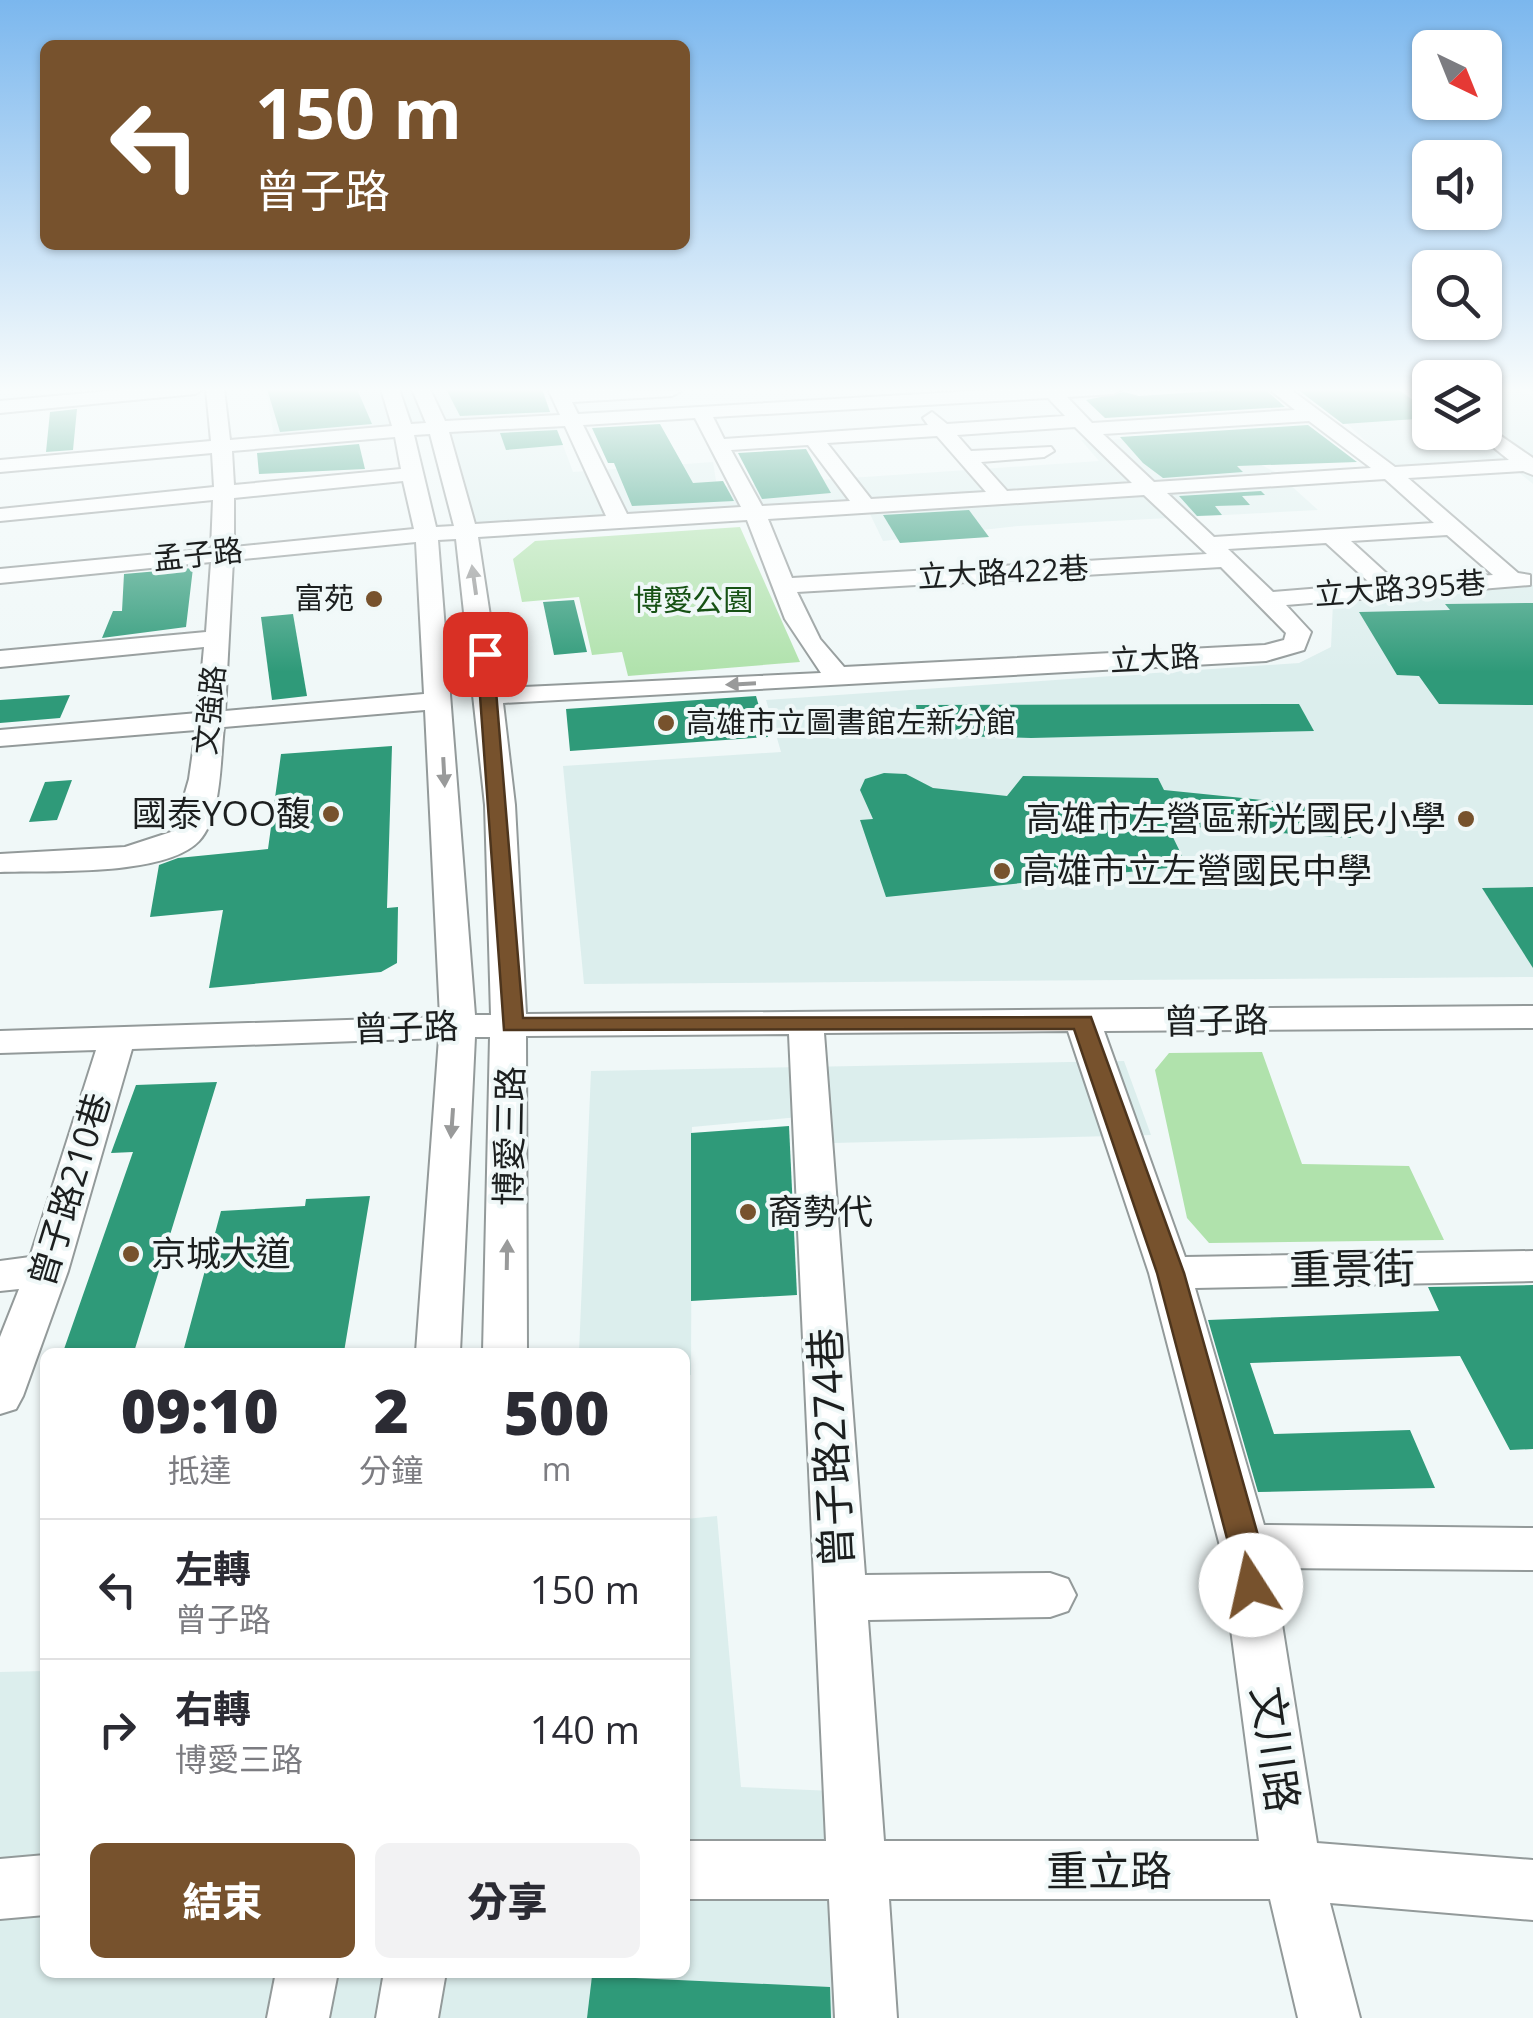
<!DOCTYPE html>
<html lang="zh-TW">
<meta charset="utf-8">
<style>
:root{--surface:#fff;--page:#f2f2f3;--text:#2b2b33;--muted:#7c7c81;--line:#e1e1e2;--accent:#77522d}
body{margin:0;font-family:"Open Sans","Noto Sans TC",sans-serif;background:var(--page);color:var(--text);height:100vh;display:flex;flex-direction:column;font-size:38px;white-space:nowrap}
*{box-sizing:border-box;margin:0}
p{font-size:32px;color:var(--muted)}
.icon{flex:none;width:55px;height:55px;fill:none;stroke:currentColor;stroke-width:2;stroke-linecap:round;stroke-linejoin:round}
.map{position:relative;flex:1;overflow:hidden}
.side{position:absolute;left:40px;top:1348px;width:650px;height:630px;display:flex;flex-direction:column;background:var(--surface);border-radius:15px;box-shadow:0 2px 8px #0004}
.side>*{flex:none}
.hud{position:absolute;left:40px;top:40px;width:650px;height:210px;border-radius:15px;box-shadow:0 2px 8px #0004;background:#77522d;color:#fff;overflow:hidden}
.needle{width:65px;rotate:137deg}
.tools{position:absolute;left:1412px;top:30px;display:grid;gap:20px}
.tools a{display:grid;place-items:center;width:90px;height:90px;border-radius:15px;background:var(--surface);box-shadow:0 2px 8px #0004;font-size:50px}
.pin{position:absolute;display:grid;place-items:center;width:85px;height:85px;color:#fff;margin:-42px;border-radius:20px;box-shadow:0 5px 15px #0006}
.me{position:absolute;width:110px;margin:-55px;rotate:350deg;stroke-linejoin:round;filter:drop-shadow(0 0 8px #0008)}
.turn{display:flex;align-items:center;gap:35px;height:210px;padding:0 50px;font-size:45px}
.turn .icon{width:130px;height:130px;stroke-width:2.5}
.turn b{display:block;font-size:70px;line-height:85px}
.eta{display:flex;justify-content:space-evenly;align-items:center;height:170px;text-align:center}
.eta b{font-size:60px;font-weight:800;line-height:70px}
.button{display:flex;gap:20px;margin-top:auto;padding:20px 50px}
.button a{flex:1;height:115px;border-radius:15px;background:var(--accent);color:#fff;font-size:40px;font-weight:800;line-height:115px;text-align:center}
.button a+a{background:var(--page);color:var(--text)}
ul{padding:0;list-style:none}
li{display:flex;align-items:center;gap:30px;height:140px;padding:0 50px;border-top:2px solid var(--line)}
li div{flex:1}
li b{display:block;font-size:38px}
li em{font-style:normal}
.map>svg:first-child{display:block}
</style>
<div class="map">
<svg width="1533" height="2018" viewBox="0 0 1533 2018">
<rect width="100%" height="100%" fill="#f0f8f8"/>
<g fill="#dceeed">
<path d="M604 389 544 394 573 472 713 462 717 487 1099 461 1081 440 1209 438 1277 473 1318 510 1019 526 883 541 870 514 586 530 587 515 455 525 429 424 274 436 266 390Z"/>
<path d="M1312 389H1430V432H1485V389H1520L1533 398V484L1517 471 1403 478Z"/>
<path d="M1533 585V977L584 984 563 766 781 752 766 700 1299 663 1331 647 1333 602Z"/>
<path d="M1124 1061 1151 1135 833 1143 830 1114 692 1127 691 1375H685V1352H579L591 1071Z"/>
<path d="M717 1516 741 1787 834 1791 852 2018H0V1672L45 1671V1972H685V1519Z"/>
</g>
<g fill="#b0e2ac">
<path d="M740 527 800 662 628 676 622 652 592 655 579 597 522 602 513 559 535 541Z"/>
<path d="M1262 1052 1302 1164 1409 1166 1444 1240 1209 1243 1187 1218 1155 1070 1169 1053Z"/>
</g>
<g fill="#2f9a79">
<path d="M267 389H357L372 424 280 432Z"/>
<path d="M446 389H542L550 412 460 416Z"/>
<path d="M1244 389H1265L1285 407 1105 418 1086 400 1124 392 1139 396Z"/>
<path d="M1297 389H1398L1430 413V418L1343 424Z"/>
<path d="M77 409 73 450 46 452 50 412Z"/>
<path d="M660 424 693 483 723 481 734 501 632 506 614 463H608L592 428Z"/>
<path d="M1308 425 1357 462 1237 466 1243 472 1163 478 1143 463 1120 437Z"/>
<path d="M557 430 563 445 506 450 500 433Z"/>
<path d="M359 444 365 469 259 474 257 453Z"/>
<path d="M806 449 831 493 762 499 738 453Z"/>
<path d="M1261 491 1265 495 1242 496 1250 505 1215 506 1222 515 1197 516 1179 496Z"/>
<path d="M969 510 989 537 900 543 883 515Z"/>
<path d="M193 568 186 627 102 638 113 611H122L124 574Z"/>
<path d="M574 600 587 652 554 655 543 602Z"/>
<path d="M1533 603V705L1439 704 1419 676 1397 675 1359 612 1450 610 1445 604Z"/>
<path d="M293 614 307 696 272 700 261 617Z"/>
<path d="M70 695 60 718 0 723V700Z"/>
<path d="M756 696 768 737 570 751 566 709Z"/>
<path d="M1299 704 1314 731 1031 738 919 735 916 705Z"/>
<path d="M392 746 387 908 398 907 397 963 381 972 209 988 223 910 150 917 159 865 178 858 268 849 281 754Z"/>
<path d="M884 773 906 774 933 788 1007 796 1023 776 1158 778 1164 790 1349 809 1351 838 1167 825 1187 866 886 897 860 820 873 819 860 790 865 779Z"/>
<path d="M72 780 57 820 29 822 45 782Z"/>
<path d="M1533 887V968L1482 888Z"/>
<path d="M217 1082 134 1352H63L133 1152 111 1153 136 1085Z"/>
<path d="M789 1126 797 1295 691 1301V1133Z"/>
<path d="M370 1196 344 1352H183L221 1211 305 1206 306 1199Z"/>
<path d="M1533 1285V1449L1510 1450 1460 1356 1250 1363 1274 1434 1410 1430 1435 1488 1258 1492 1208 1320 1439 1311 1428 1287Z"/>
<path d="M592 1976 830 1987 831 2018H587Z"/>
</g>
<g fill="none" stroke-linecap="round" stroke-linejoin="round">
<g stroke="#939a9a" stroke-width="4">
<g id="minor">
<path d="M131 389H204L195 394 0 413V401Z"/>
<path d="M206 389H224L230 440 392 426 381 389H399L411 424 426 423 412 389H430L445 421 560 415 548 389 681 391 672 396 572 402 578 414 1008 389H1122L1113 394 1067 397 1092 423 1295 410 1269 389H1290L1395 467 1509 460 1478 435 1485 432V425L1533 458V475L1523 471 1408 478 1518 573 1530 575V585L1286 605 1311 632 1304 650 1266 661 503 703 515 805 526 1014 1533 1006V1028L1104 1031 1185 1257 1533 1251V1281L1195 1288 1264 1525 1533 1528V1570L1273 1568 1317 1843 1533 1860V1920L1330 1903 1360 2018H1298L1270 1899H889L897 2018H835L829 1899H685V1841H826L789 1034 526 1036 527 1352H483L490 1037H475L460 1352H416L439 1038 132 1049 68 1271 23 1396 16 1409 0 1414V1337L19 1289 0 1291V1261L30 1257 96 1050 0 1053V1031L440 1017 425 710 224 727C220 760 222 816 199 841 165 877 47 870 0 872V854L125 847 174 831 189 779 196 730 0 746V730L198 713 204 647 0 667V651L206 632 211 562 0 583V569L211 549 213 500 0 521V509L214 487 212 453 0 472V460L211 441ZM1048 398 1065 416 947 424 932 412 923 418 928 425 724 439 713 417ZM695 418 741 507 627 514 583 425ZM1309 421 1371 468 1154 482 1103 434ZM565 426 606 516 475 524 449 432ZM1075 427 1132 483 1007 491 981 462 1044 457 1054 451 1051 447 971 451 957 435ZM430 434 454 526 436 527 414 435ZM937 436 986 492 871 499 827 443ZM395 437 401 469 234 485 232 451ZM808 445 850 501 762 506 731 450ZM1385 479 1434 523 1214 537 1167 493ZM403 481 414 529 234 547V498ZM1144 495 1207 554 792 578 768 519ZM747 520 785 619 821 673 501 688 478 537ZM1447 535 1493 575 1396 582 1351 541ZM456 539 485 805 491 1015H475L438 540ZM416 542 424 694 225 711 233 560ZM1326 543 1371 584 1273 592 1228 549ZM1221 567 1286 633 1284 640 1265 645 844 667 820 639 797 592ZM1068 1031 1149 1273 1220 1546 1259 1841H884L868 1620 1050 1617 1068 1611 1076 1595 1068 1579 1050 1573 865 1575 824 1033Z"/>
<path d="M45 1855V1915L0 1919V1859Z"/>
<path d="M276 1972H338L329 2018H267Z"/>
<path d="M384 1972H446L438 2018H376Z"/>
</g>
</g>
<use href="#minor" fill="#fff" fill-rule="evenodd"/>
</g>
<defs><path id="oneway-solid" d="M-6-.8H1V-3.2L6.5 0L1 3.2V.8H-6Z" transform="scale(2.5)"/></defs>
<g fill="#999a9a">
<use href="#oneway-solid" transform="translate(474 580) rotate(-98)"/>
<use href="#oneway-solid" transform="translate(741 684) rotate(177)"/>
<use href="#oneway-solid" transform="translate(444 772) rotate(87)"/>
<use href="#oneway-solid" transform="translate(452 1123) rotate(94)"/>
<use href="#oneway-solid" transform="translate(507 1255) rotate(-89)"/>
</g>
<linearGradient id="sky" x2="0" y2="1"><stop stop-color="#7bb7ee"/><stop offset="0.58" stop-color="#f8fcfc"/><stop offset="1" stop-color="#f8fcfc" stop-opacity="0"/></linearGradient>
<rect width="1533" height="672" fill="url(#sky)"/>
<path fill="#77522d" stroke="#4d351d" stroke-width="2.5" d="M485 649 493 654 523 1018 1091 1017 1184 1273 1261 1546 1268 1585 1263 1595 1251 1599 1239 1595 1229 1546 1157 1273 1074 1029 504 1030 477 654Z"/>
<g fill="#77522d" stroke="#f0f8f8" stroke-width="4">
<circle cx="374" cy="599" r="10"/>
<circle cx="666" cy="723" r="10"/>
<circle cx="331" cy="814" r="10"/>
<circle cx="1466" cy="819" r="10"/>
<circle cx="1002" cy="871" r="10"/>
<circle cx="748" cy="1212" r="10"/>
<circle cx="131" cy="1254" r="10"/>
</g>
<g text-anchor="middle" stroke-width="8" stroke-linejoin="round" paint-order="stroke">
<g font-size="30" fill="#1c1f1f" stroke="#f0f8f8">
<text transform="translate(198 555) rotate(-6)" y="10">孟子路</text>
<text transform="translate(1003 573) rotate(-3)" y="10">立大路422巷</text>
<text transform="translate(1400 589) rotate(-4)" y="10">立大路395巷</text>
<text transform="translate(1155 659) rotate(-3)" y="10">立大路</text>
<text transform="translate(210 710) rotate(-84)" y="10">文強路</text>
</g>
<g font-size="30" fill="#1c1f1f" stroke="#f0f8f8" text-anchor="end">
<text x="354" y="609">富苑</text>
<text x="686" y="733" text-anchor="start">高雄市立圖書館左新分館</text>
</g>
<g font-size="30" fill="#175215" stroke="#f0f8f8">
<text x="693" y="611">博愛公園</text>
</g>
<g font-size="35" fill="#1c1f1f" stroke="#f0f8f8" text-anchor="start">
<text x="311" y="826" text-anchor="end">國泰YOO馥</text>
<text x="1446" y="831" text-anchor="end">高雄市左營區新光國民小學</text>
<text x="1022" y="883">高雄市立左營國民中學</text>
<text x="768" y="1224">裔勢代</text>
<text x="151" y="1266">京城大道</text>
</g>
<g font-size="35" fill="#1c1f1f" stroke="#f0f8f8">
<text transform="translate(1216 1021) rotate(-1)" y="12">曾子路</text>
<text transform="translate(406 1028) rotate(-2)" y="12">曾子路</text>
<text transform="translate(510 1136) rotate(-89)" y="12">博愛三路</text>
<text transform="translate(70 1190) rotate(-73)" y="12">曾子路210巷</text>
</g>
<g font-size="42" fill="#1c1f1f" stroke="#f0f8f8">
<text transform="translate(1352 1269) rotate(-1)" y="15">重景街</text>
<text transform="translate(831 1448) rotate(-93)" y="15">曾子路274巷</text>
<text transform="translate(1275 1749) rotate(82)" y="15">文川路</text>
<text x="1109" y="1886">重立路</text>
</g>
</g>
</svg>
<div class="tools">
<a><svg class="needle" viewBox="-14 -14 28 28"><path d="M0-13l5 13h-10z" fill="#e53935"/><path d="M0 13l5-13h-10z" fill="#7c7c81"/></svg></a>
<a><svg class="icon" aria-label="sound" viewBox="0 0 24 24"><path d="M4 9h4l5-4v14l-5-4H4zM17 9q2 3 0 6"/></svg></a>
<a><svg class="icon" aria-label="search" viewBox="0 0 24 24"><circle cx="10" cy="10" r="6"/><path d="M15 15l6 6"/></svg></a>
<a><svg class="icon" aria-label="layers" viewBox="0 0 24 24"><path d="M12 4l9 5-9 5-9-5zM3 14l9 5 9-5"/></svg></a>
</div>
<div class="pin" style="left:485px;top:654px;background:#d93025"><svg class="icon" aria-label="arrive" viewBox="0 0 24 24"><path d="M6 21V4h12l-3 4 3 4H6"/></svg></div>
<svg class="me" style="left:1251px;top:1585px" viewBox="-20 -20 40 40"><circle r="19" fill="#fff"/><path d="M0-13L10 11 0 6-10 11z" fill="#77522d"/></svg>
<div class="hud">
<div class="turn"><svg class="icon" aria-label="left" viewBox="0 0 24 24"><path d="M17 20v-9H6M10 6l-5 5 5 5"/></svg><div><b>150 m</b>曾子路</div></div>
</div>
<section class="side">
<div class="eta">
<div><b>09:10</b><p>抵達</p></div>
<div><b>2</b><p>分鐘</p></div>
<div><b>500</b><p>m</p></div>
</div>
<ul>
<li><svg class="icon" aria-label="left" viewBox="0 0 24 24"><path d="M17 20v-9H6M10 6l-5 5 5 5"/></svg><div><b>左轉</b><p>曾子路</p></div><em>150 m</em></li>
<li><svg class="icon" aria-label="right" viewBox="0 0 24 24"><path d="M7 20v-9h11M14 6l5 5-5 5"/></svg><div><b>右轉</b><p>博愛三路</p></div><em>140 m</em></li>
</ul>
<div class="button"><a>結束</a><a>分享</a></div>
</section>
</div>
